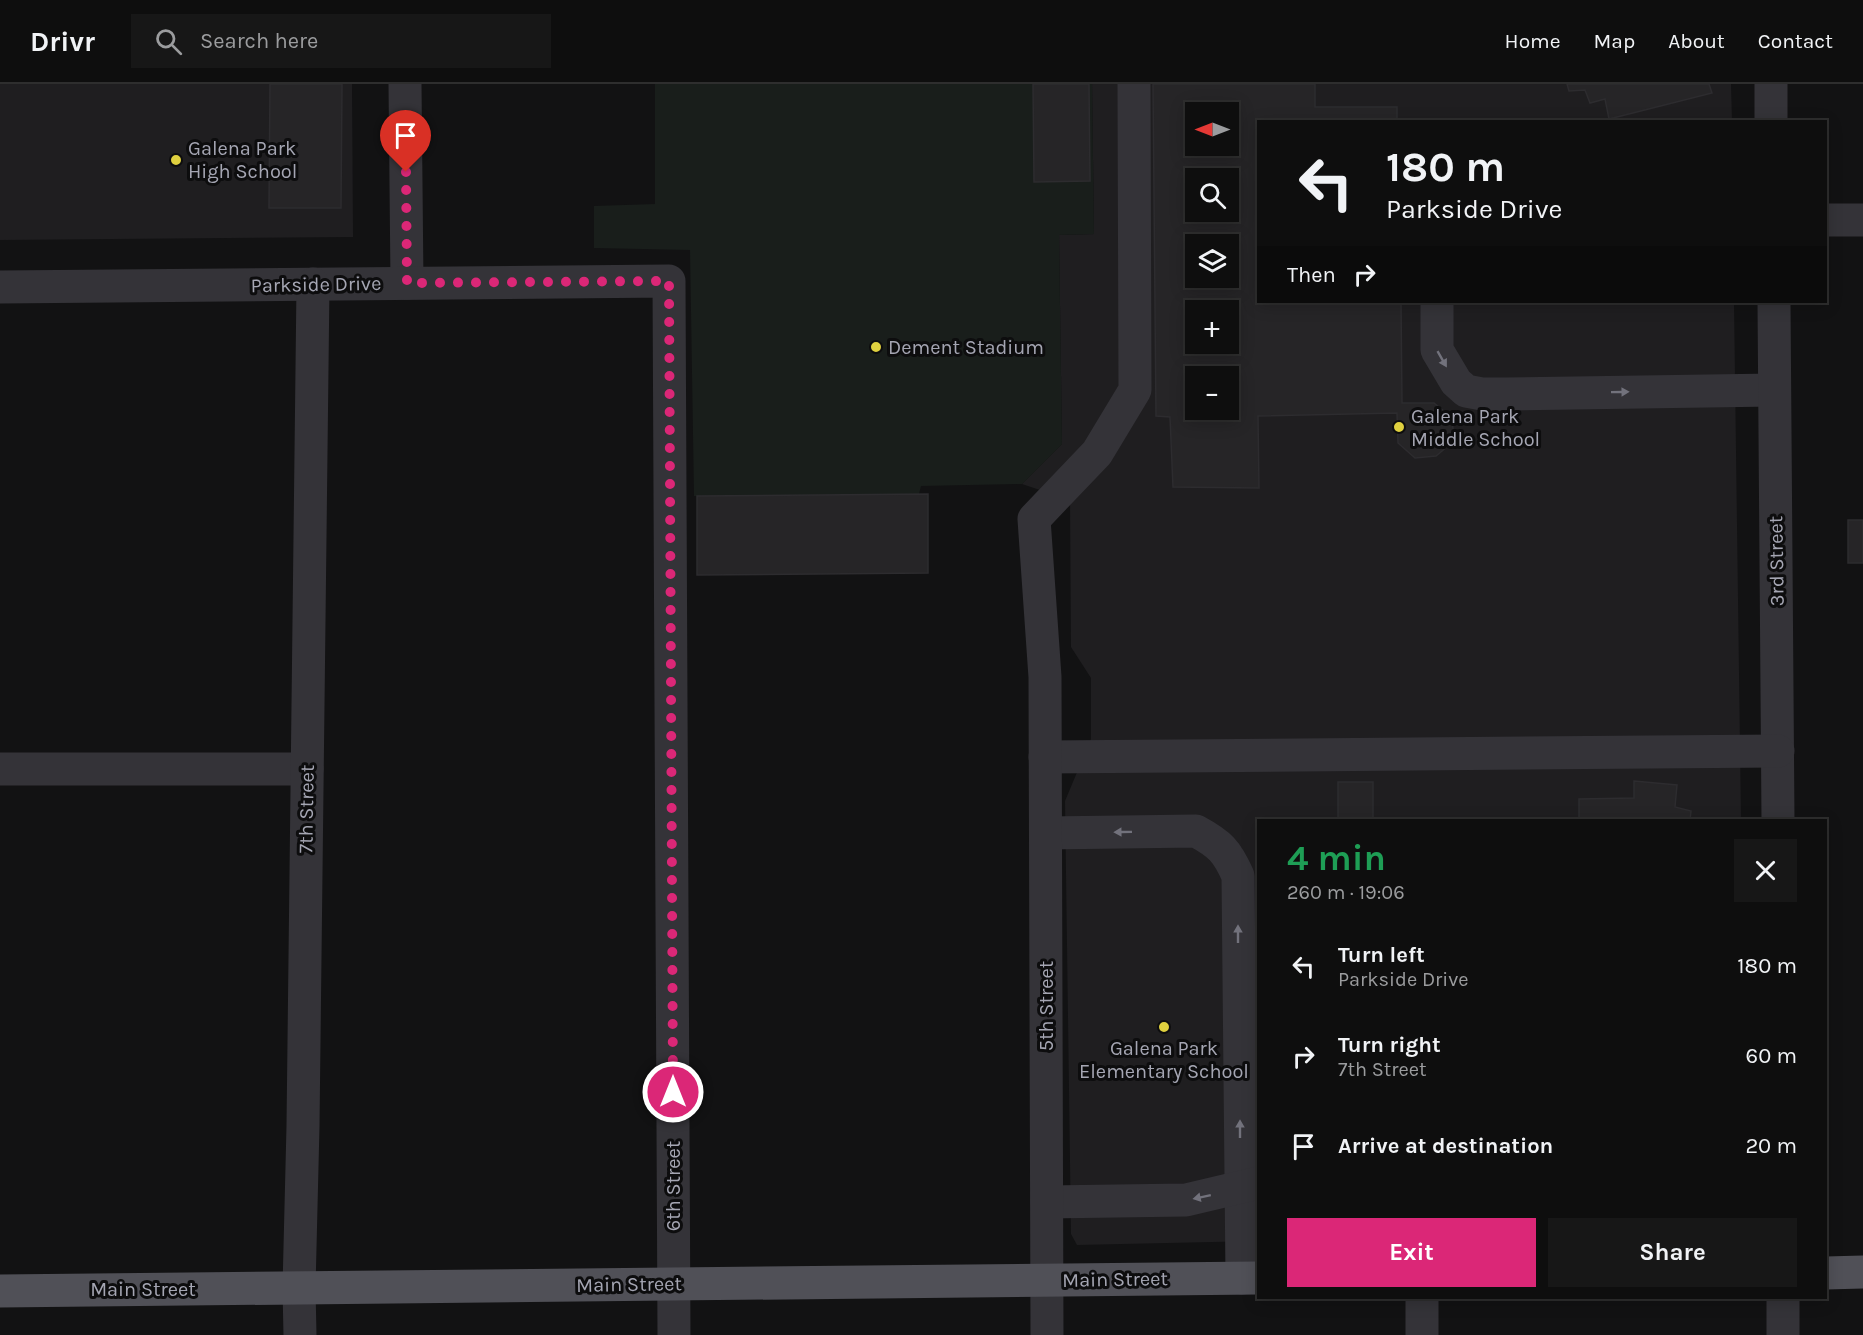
<!DOCTYPE html>
<meta charset="utf-8">
<style>
:root{--surface:#0e0e0e;--page:#171717;--text:#f1f3f6;--muted:#9b9c9e;--line:#2e2e2e;--accent:#db2777}
body{margin:0;font-family:Karla,sans-serif;background:var(--page);color:var(--text);height:100vh;display:flex;flex-direction:column;font-size:22px;white-space:nowrap}
*{box-sizing:border-box;margin:0}
p{font-size:20px;color:var(--muted)}
.icon{flex:none;width:33px;height:33px;fill:none;stroke:currentColor;stroke-width:2;stroke-linecap:round;stroke-linejoin:round}
.map{position:relative;flex:1;overflow:hidden}
.panel{position:absolute;left:1257px;top:735px;width:570px;height:480px;display:flex;flex-direction:column;background:var(--surface);border-radius:0px;box-shadow:0 3px 15px #0003,0 0 0 2px var(--line)}
.panel>*{flex:none}
.banner{position:absolute;left:1257px;top:36px;width:570px;height:183px;border-radius:0px;box-shadow:0 3px 15px #0003,0 0 0 2px var(--line);background:#0e0e0e;color:var(--text);overflow:hidden}
.needle{width:39px;rotate:270deg}
.controls{position:absolute;left:1185px;top:18px;display:grid;gap:12px}
.controls a{display:grid;place-items:center;width:54px;height:54px;border-radius:0px;background:var(--surface);box-shadow:0 3px 15px #0003,0 0 0 2px var(--line);font-size:30px}
.pin{position:absolute;display:grid;place-items:center;width:51px;height:51px;color:#fff;margin:-62px -26px;border-radius:50% 50% 50% 0;rotate:-45deg;box-shadow:0 0 6px #0007}
.pin .icon{rotate:45deg}
.me{position:absolute;width:66px;margin:-33px;rotate:0deg;stroke-linejoin:round;filter:drop-shadow(0 0 4px #0008)}
.turn{display:flex;align-items:center;gap:21px;height:126px;padding:0 30px;font-size:27px}
.turn .icon{width:78px;height:78px;stroke-width:2.5}
.turn b{display:block;font-size:42px;line-height:51px}
.then{display:flex;align-items:center;height:57px;padding:0 30px;background:#0003;gap:12px;font-size:22px}
.round{display:grid;place-items:center;flex:none;width:63px;height:63px;border-radius:0px;background:var(--page)}
.headline{display:flex;align-items:center;justify-content:space-between;height:102px;padding:0 30px}
h1{font-size:36px;font-weight:700;line-height:45px;color:#1e9e55}
.cta{display:flex;gap:12px;margin-top:auto;padding:12px 30px}
.cta a{flex:1;height:69px;border-radius:0px;background:var(--accent);color:#fff;font-size:24px;font-weight:700;line-height:69px;text-align:center}
.cta a+a{background:var(--page);color:var(--text)}
ul{padding:0;list-style:none}
li{display:flex;align-items:center;gap:18px;height:90px;padding:0 30px}
li div{flex:1}
li b{display:block;font-size:22px}
li em{font-style:normal}
header{display:flex;align-items:center;gap:36px;box-sizing:border-box;height:84px;padding:0 30px;background:var(--surface);border-bottom:2px solid var(--line)}
header strong{font-size:28px}
nav{display:flex;gap:33px;margin-inline-start:auto;font-size:21px}
.search{width:420px;height:54px;background:var(--page);display:flex;align-items:center;gap:15px;box-sizing:border-box;padding:0 21px;border-radius:0px;color:var(--muted);font-size:22px}
.map>svg:first-child{display:block}
</style>
<header>
<strong>Drivr</strong>
<div class="search"><svg class="icon" aria-label="search" viewBox="0 0 24 24"><circle cx="10" cy="10" r="6"/><path d="M15 15l6 6"/></svg>Search here</div>
<nav><a>Home</a><a>Map</a><a>About</a><a>Contact</a></nav>
</header>
<div class="map">
<svg width="1863" height="1251" viewBox="0 0 1863 1251">
<rect width="100%" height="100%" fill="#121213"/>
<g fill="#1f1e20" fill-rule="evenodd">
<path d="M0 0H352L353 153 0 156Z"/>
<path d="M1092 0H1731L1732 37 1258 38V218H1734L1741 736H1258V1157L1077 1161 1071 1150 1065 717 1091 655V594L1071 563 1070 416 1022 400 1062 360 1059 151 1094 150ZM1196 28H1228V62H1196ZM1196 94H1228V128H1196ZM1196 160H1228V194H1196ZM1196 226H1228V260H1196ZM1196 292H1228V326H1196Z"/>
</g>
<path fill="#191e1b" d="M655 0H1092L1094 150 1059 151 1062 360 1022 400 921 402 919 410 694 412 690 166 594 164V122L655 120Z"/>
<g fill="#262527" stroke="#2d2c2f" stroke-width="1.5" fill-rule="evenodd">
<path d="M270 0H342L341 124H269Z"/>
<path d="M1033 0H1089L1090 97 1034 98Z"/>
<path d="M1153 0H1315V23H1397V38H1258V218H1401L1402 319H1434L1452 334 1454 357 1436 372 1415 374 1398 359 1397 329 1258 332 1259 404 1173 403 1170 333 1156 332ZM1196 28H1228V62H1196ZM1196 94H1228V128H1196ZM1196 160H1228V194H1196ZM1196 226H1228V260H1196ZM1196 292H1228V326H1196Z"/>
<path d="M1567 0H1709L1712 9 1609 35 1605 15 1590 19 1585 6 1569 7Z"/>
<path d="M928 410V489L697 491V412Z"/>
<rect x="1848" y="436" width="15" height="43"/>
<path d="M1634 697 1677 701 1675 723 1691 727 1690 736H1579V715L1634 714Z"/>
<rect x="1338" y="698" width="35" height="38"/>
</g>
<g fill="none" stroke-linecap="round" stroke-linejoin="round">
<g stroke="#343338" stroke-width="33">
<path d="M405 0 407 199"/>
<path d="M1771 0V38"/>
<path d="M1826 136H1863"/>
<path d="M0 203 669 197 674 1251"/>
<path d="M1437 218V266L1456 298 1466 307 1482 310H1505L1774 306"/>
<path d="M1774 218 1778 736"/>
<path d="M1045 673 1778 667"/>
<path d="M0 685H307"/>
<path d="M1046 749 1196 747C1220 760 1227 767 1238 792L1242 1194"/>
<path d="M1047 1118 1186 1116 1258 1099"/>
<path d="M1422 1214V1251"/>
<path d="M1783 1214V1251"/>
<path d="M300 1251 299 1204 303 1042 313 200"/>
<path d="M1047 1251 1045 593 1034 435 1097 369 1135 306 1134 0"/>
</g>
<g stroke="#505057" stroke-width="33">
<path d="M1826 1189 1863 1188"/>
<path d="M0 1207 1258 1194"/>
</g>
</g>
<defs><path id="oneway-solid" d="M-6-.8H1V-3.2L6.5 0L1 3.2V.8H-6Z" transform="scale(1.5)"/></defs>
<g fill="#72727c">
<use href="#oneway-solid" transform="translate(1442 275) rotate(60)"/>
<use href="#oneway-solid" transform="translate(1620 308) rotate(-1)"/>
<use href="#oneway-solid" transform="translate(1123 748) rotate(179)"/>
<use href="#oneway-solid" transform="translate(1238 850) rotate(-90)"/>
<use href="#oneway-solid" transform="translate(1240 1045) rotate(-90)"/>
<use href="#oneway-solid" transform="translate(1202 1113) rotate(168)"/>
</g>
<g fill="none" stroke-linecap="round" stroke-linejoin="round">
<path stroke="#db2777" stroke-width="10" stroke-dasharray="0 18" d="M406 88 407 199 669 197 673 1008"/>
</g>
<g fill="#dfd03f" stroke="#0d0d0e" stroke-width="2">
<circle cx="176" cy="76" r="6"/>
<circle cx="876" cy="263" r="6"/>
<circle cx="1399" cy="343" r="6"/>
<circle cx="1164" cy="943" r="6"/>
</g>
<g text-anchor="middle" stroke-width="6" stroke-linejoin="round" paint-order="stroke">
<g font-size="20" fill="#a5a6b3" stroke="#0d0d0e" text-anchor="start">
<text x="188" y="71">Galena Park<tspan x="188" dy="23">High School</tspan></text>
<text x="888" y="270">Dement Stadium</text>
<text x="1411" y="339">Galena Park<tspan x="1411" dy="23">Middle School</tspan></text>
<text x="1164" y="971" text-anchor="middle">Galena Park<tspan x="1164" dy="23">Elementary School</tspan></text>
</g>
<g font-size="20" fill="#a5a6b3" stroke="#0d0d0e">
<text transform="translate(316 200) rotate(-1)" y="7">Parkside Drive</text>
<text transform="translate(1776 477) rotate(-91)" y="7">3rd Street</text>
<text transform="translate(306 725) rotate(-89)" y="7">7th Street</text>
<text transform="translate(1046 922) rotate(-90)" y="7">5th Street</text>
<text transform="translate(673 1102) rotate(-90)" y="7">6th Street</text>
<text transform="translate(1115 1195) rotate(-1)" y="7">Main Street</text>
<text transform="translate(629 1200) rotate(-1)" y="7">Main Street</text>
<text x="143" y="1212">Main Street</text>
</g>
</g>
</svg>
<div class="controls">
<a><svg class="needle" viewBox="-14 -14 28 28"><path d="M0-13l5 13h-10z" fill="#e53935"/><path d="M0 13l5-13h-10z" fill="#9b9c9e"/></svg></a>
<a><svg class="icon" aria-label="search" viewBox="0 0 24 24"><circle cx="10" cy="10" r="6"/><path d="M15 15l6 6"/></svg></a>
<a><svg class="icon" aria-label="layers" viewBox="0 0 24 24"><path d="M12 4l9 5-9 5-9-5zM3 14l9 5 9-5"/></svg></a>
<a>+</a>
<a>−</a>
</div>
<div class="pin" style="left:406px;top:88px;background:#d93025"><svg class="icon" aria-label="arrive" viewBox="0 0 24 24"><path d="M6 21V4h12l-3 4 3 4H6"/></svg></div>
<svg class="me" style="left:673px;top:1008px" viewBox="-20 -20 40 40"><circle r="17" fill="#db2777" stroke="#fff" stroke-width="3"/><path d="M0-11L8 9 0 5-8 9z" fill="#fff"/></svg>
<div class="banner">
<div class="turn"><svg class="icon" aria-label="left" viewBox="0 0 24 24"><path d="M17 20v-9H6M10 6l-5 5 5 5"/></svg><div><b>180 m</b>Parkside Drive</div></div>
<div class="then">Then<svg class="icon" aria-label="right" viewBox="0 0 24 24"><path d="M7 20v-9h11M14 6l5 5-5 5"/></svg></div>
</div>
<section class="panel">
<div class="headline"><div><h1>4 min</h1><p>260 m · 19:06</p></div><a class="round"><svg class="icon" aria-label="close" viewBox="0 0 24 24"><path d="M6 6l12 12M18 6L6 18"/></svg></a></div>
<ul>
<li><svg class="icon" aria-label="left" viewBox="0 0 24 24"><path d="M17 20v-9H6M10 6l-5 5 5 5"/></svg><div><b>Turn left</b><p>Parkside Drive</p></div><em>180 m</em></li>
<li><svg class="icon" aria-label="right" viewBox="0 0 24 24"><path d="M7 20v-9h11M14 6l5 5-5 5"/></svg><div><b>Turn right</b><p>7th Street</p></div><em>60 m</em></li>
<li><svg class="icon" aria-label="arrive" viewBox="0 0 24 24"><path d="M6 21V4h12l-3 4 3 4H6"/></svg><div><b>Arrive at destination</b></div><em>20 m</em></li>
</ul>
<div class="cta"><a>Exit</a><a>Share</a></div>
</section>
</div>
